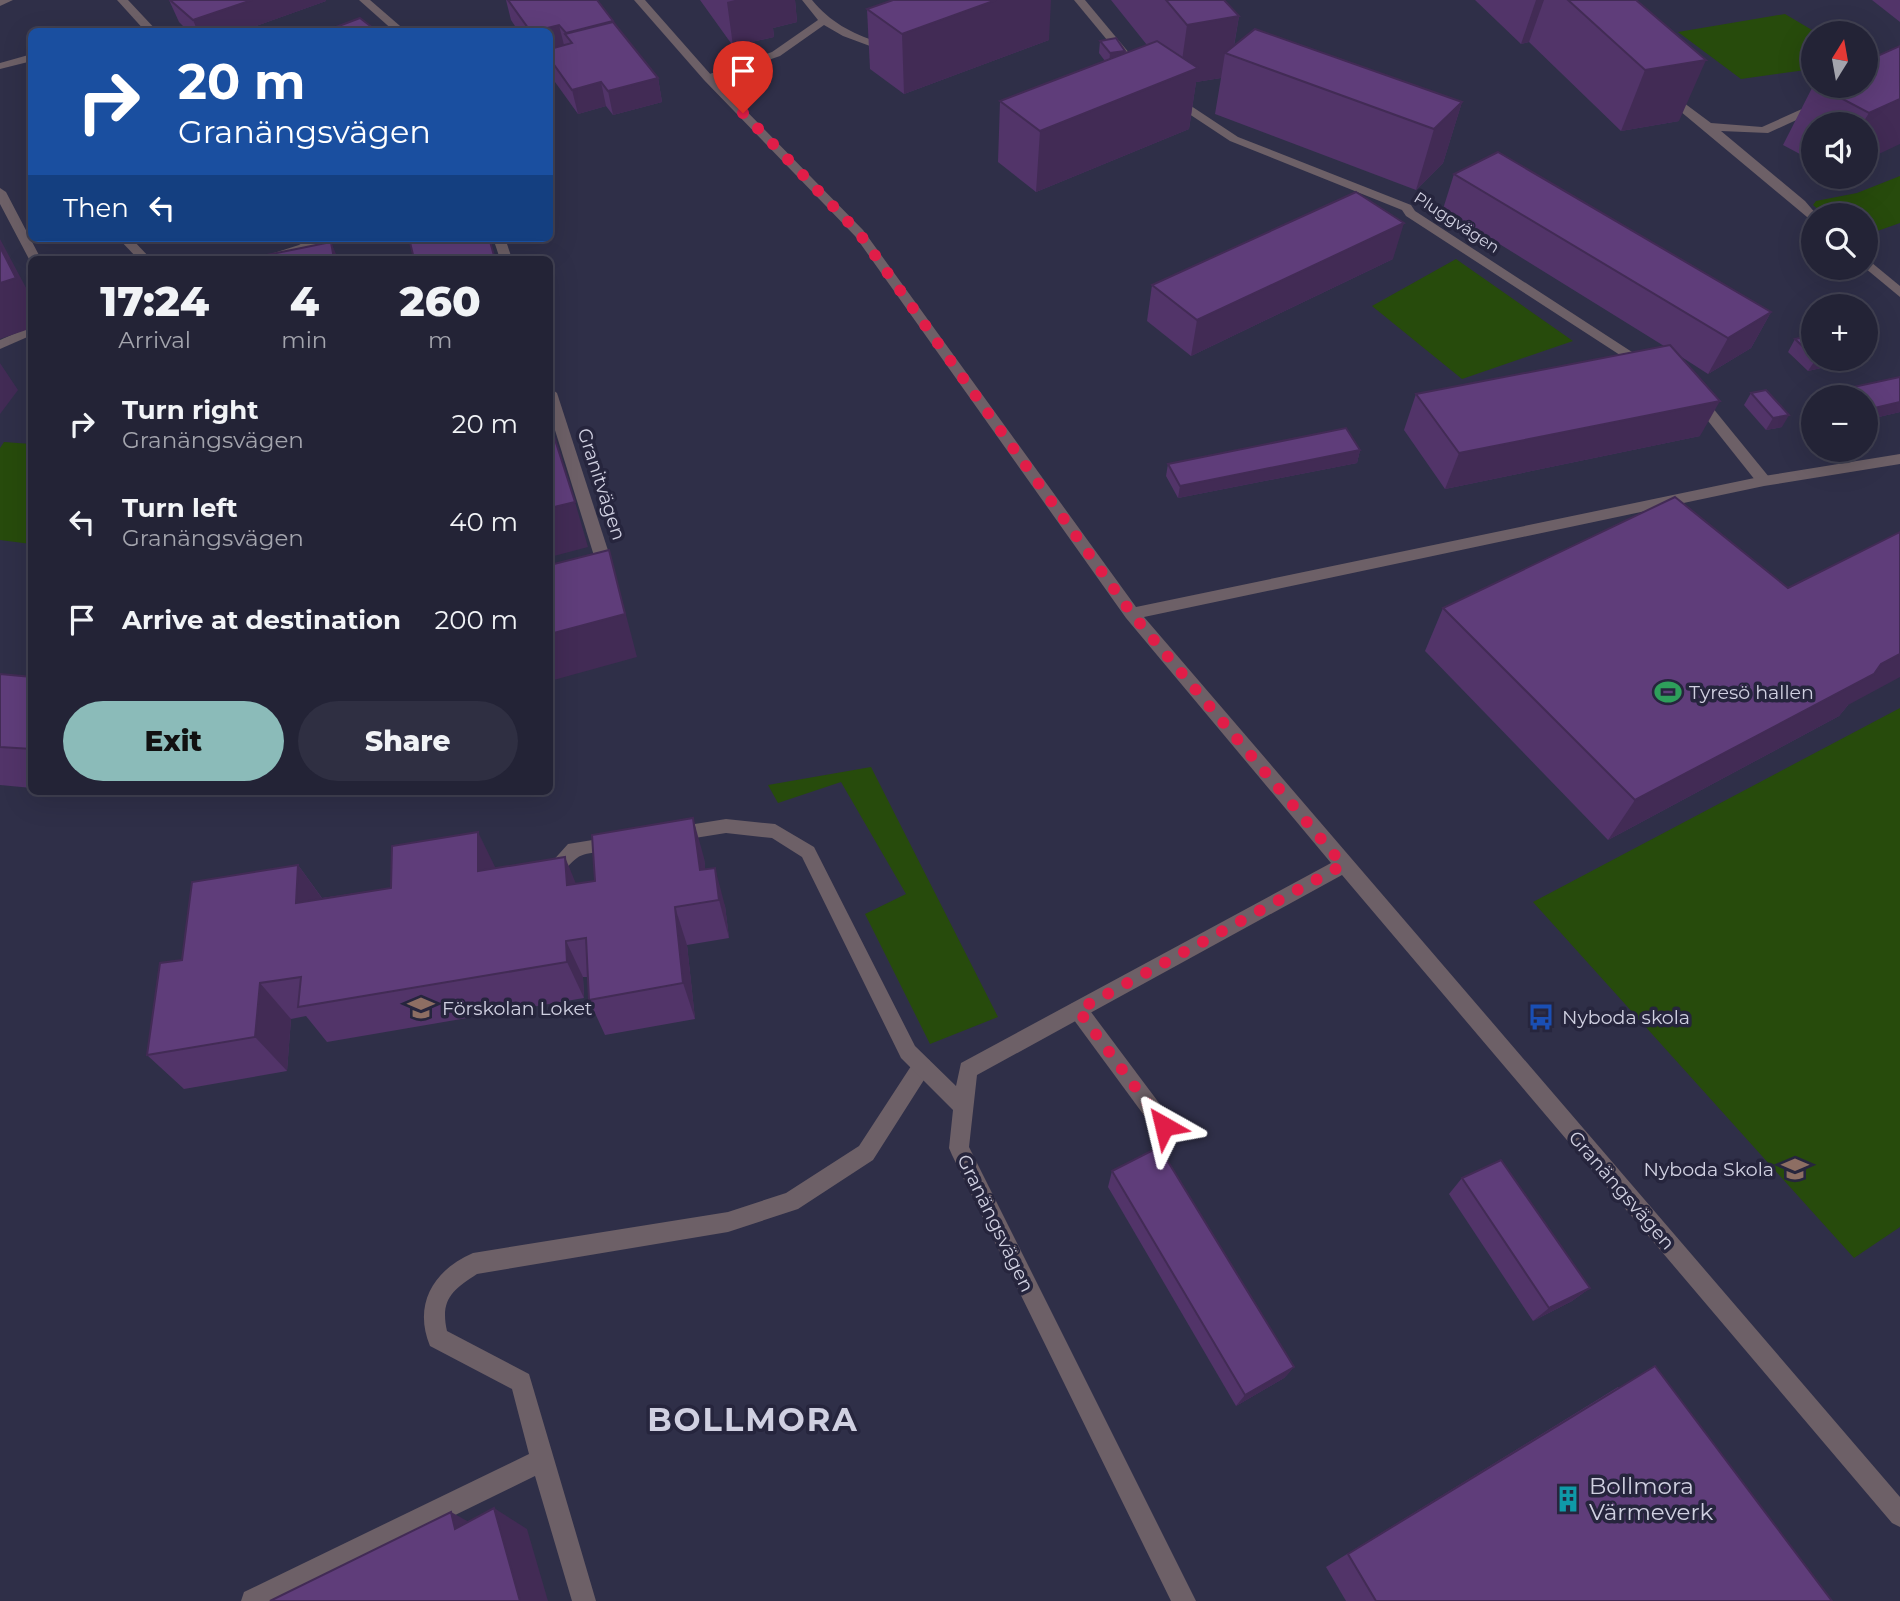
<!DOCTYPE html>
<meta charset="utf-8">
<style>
:root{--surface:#232336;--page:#2f2f42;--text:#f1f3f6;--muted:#a3a4ad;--line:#404051;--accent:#8bbbb9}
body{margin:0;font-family:Montserrat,sans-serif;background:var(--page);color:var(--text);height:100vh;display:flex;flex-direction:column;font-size:26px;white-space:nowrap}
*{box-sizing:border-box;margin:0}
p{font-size:23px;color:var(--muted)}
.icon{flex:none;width:38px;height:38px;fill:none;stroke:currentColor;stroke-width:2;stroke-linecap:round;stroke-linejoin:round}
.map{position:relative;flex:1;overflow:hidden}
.side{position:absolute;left:28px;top:256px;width:525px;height:539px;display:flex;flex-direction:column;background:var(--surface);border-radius:10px;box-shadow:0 7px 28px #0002,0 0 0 2px var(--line)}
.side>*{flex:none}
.top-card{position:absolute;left:28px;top:28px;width:525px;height:214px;border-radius:10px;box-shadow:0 7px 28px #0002,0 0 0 2px var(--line);background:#1a4fa0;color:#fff;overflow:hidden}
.needle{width:46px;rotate:11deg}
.tools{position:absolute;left:1801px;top:21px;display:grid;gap:14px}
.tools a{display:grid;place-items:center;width:77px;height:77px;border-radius:50%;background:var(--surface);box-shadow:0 7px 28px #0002,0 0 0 2px var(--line);font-size:35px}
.pin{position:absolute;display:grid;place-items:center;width:60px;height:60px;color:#fff;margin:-72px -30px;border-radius:50% 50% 50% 0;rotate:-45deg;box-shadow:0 0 7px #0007}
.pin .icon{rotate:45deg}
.me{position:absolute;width:77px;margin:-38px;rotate:323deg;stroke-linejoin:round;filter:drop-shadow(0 0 5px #0008)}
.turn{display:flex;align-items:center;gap:24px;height:147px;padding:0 35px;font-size:32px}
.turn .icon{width:91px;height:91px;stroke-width:2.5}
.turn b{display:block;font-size:49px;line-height:60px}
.then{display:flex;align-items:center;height:66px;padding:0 35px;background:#0003;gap:14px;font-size:26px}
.eta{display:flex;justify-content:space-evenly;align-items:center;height:119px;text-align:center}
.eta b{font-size:42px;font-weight:800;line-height:49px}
.cta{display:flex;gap:14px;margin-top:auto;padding:14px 35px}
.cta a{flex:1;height:80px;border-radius:42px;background:var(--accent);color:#111;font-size:28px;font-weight:800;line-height:80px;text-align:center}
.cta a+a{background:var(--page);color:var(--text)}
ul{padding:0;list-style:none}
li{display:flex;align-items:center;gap:21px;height:98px;padding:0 35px}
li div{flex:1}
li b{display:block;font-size:26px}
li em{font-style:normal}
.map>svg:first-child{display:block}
</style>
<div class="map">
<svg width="1900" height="1601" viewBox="0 0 1900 1601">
<rect width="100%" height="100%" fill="#2f2f48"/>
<g fill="#274b0c">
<path d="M1785 14 1817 33H1813V69L1741 79 1678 32Z"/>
<path d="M1900 176V223L1866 235V215H1825L1813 205 1816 201 1857 193Z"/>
<path d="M1456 259 1573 341 1462 379 1372 306Z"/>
<path d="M4 442 31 444V544L0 540V448Z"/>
<path d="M1900 708V1227L1854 1258 1533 902Z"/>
<path d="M871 767 998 1017 930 1044 865 914 906 894 841 782 778 803 768 785Z"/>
</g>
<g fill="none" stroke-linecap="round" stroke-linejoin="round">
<g fill="#6d6067" fill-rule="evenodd">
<path d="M0 0H13L0 6Z"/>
<path d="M359 0H370L407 32H395Z"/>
<path d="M802 0H812C830 22 851 33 878 42L891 38 896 41 878 49 843 36 824 25 780 56 712 80H704V76L772 52 818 20Z"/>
<path d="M1074 0H1085L1130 54V58H1122Z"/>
<path d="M32 54V61L0 69V63Z"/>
<path d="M1866 84V88L1768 133 1721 131 1805 201 1817 215H1813V222L1662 96 1672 94 1711 123 1762 127 1853 86Z"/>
<path d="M1168 96H1176L1238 137 1411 205 1415 211 1652 365 1650 368H1640L1406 216 1402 210 1230 141 1168 100Z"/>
<path d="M0 188 6 192 41 259H32V262L29 259 0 204Z"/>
<path d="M118 238H131L151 259H138Z"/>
<path d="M310 238H324C307 256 279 259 255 259L299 245Z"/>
<path d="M493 238H505L512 259H500Z"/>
<path d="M1866 258 1900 286V297L1865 268Z"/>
<path d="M32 326V335L0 349V340Z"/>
<path d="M550 388 557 393 615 572 612 576H602L599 572 550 414Z"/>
<path d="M1698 394 1703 396 1769 477 1771 481 1769 485H1759L1693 402 1691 399Z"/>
<path d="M1078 1001 1085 1004 1171 1119 1174 1126 1171 1133 1164 1136 1157 1133 1071 1016 1068 1010 1071 1004Z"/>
<path d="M922 1057 929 1060 932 1066 929 1072 873 1160 798 1209 728 1232 477 1274C452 1290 440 1300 447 1331L529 1374 596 1601H572L535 1476 279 1601H241L244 1592 529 1454 512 1389 430 1346C413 1305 433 1270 473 1253L728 1212 786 1193 859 1146 915 1060Z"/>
</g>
<g fill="#6d6067" fill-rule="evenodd">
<path d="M117 0H128L158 32H146Z"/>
<path d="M634 0H645L712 76 863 230 1136 607 1764 476 1900 454V464L1764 486 1144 617 1900 1497V1527L1892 1523 1342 875 977 1075 969 1147 1196 1601H1171L952 1155 949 1148 953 1110 901 1058 802 857 772 838 726 833 676 841 670 839 667 834 670 829 676 827 726 819 775 824 814 847 915 1046 956 1086 961 1063 1331 863 1126 618 855 236 704 80Z"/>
<path d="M617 836 623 838 626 843 623 848C610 853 588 850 577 858 568 864 566 874 553 869L550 864 568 844Z"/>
</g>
</g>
<g fill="#523469">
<path d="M169 0H325L326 1 239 32H189L179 22Z"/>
<path d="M506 0 613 21 614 23 658 78 662 102 613 115 606 106 578 114 550 75V32H519L511 20Z"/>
<path d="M700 0H795L797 22 773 28 774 37 733 46Z"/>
<path d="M1111 0H1224L1239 16 1234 46 1462 102 1443 163 1416 190 1215 114 1221 78 1196 82 1189 129 1036 192 998 162 1000 101 1105 61 1099 53 1100 41 1125 53 1147 45Z"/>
<path d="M1475 0H1636L1679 121 1621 131 1529 42 1521 44Z"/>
<path d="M1872 0H1900V22Z"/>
<path d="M867 9 1049 40 904 94 870 69Z"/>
<path d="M1900 46 1866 124H1813V161L1783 145 1813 86H1866Z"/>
<path d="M1454 174 1771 312 1751 348 1708 374 1680 356 1700 436 1445 489 1404 430 1416 394 1664 346 1443 209Z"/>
<path d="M1393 259 1191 356 1147 321 1152 285Z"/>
<path d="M1813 335V359H1857L1856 360 1808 371 1788 352 1795 339Z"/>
<path d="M1900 377V412L1866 420V397H1839L1844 389Z"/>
<path d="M1751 393 1782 427 1766 430 1744 405Z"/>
<path d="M1360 450 1357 463 1178 498 1166 476 1168 464Z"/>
<path d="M1443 608 1848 705 1839 716 1608 840 1425 651Z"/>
<path d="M0 674 32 677V788L0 785Z"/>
<path d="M704 858 705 869 725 906 729 938 687 945 695 1019 605 1035 589 1000 588 977H583L584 998 327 1042 306 1016 291 1019 287 1071 184 1089 147 1055 182 960 298 865 322 898 391 888 495 868 576 884 595 881Z"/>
<path d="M1112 1171 1294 1367 1284 1378 1236 1406 1108 1187Z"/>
<path d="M1462 1178 1590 1288 1572 1301 1533 1321 1449 1194Z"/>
<path d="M1618 1387 1832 1601H1346L1326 1567Z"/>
</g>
<g fill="#422b55">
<path d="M252 0H325L326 1 239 32H198L193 20Z"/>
<path d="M735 0H795L797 22 773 28 774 37 733 46 727 2Z"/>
<path d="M996 0H1051L1049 40 904 94 902 34Z"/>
<path d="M1536 0H1544L1529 42 1521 44Z"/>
<path d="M1239 16 1232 56 1225 53 1221 78 1196 82 1189 129 1036 192 1040 131 1180 75 1187 25Z"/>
<path d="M613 21 618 45 572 43 566 36V33Z"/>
<path d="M559 25 565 49 550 53V32H533Z"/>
<path d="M1125 51 1124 63 1109 65 1110 53Z"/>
<path d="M1706 60 1679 121 1621 131 1645 70Z"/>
<path d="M658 78 662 102 613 115 608 91Z"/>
<path d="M601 82 606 106 578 114 572 90Z"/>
<path d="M1900 99V144L1866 160V124H1862L1869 113Z"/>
<path d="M1462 102 1443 163 1416 190 1434 129Z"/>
<path d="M1404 223 1393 259 1191 356 1197 320Z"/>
<path d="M0 239 32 299V328L0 339Z"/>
<path d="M331 242 338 259H334Z"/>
<path d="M1771 312 1751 348 1708 374 1728 338Z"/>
<path d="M1816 359H1857L1856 360 1808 371Z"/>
<path d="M0 363 18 390 0 414Z"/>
<path d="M1720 401 1700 436 1445 489 1459 453Z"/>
<path d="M1900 402V412L1866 420V410Z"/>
<path d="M1789 415 1782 427 1766 430 1773 418Z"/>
<path d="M1360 450 1357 463 1178 498 1180 486Z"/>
<path d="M575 502 588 547 550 557V508Z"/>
<path d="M609 550 637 657 550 681V634Z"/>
<path d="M1900 654V677L1848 705 1839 716 1608 840 1635 800Z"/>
<path d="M693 818 704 858 709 902 700 870Z"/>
<path d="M478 832 497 871H478Z"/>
<path d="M565 857 581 896 567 885Z"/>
<path d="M298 865 326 904 296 903Z"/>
<path d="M715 868 725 906 729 938 719 900Z"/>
<path d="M675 907 687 945 695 1019 683 983Z"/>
<path d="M566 941 583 977 584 998 567 962Z"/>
<path d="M260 983 291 1019 287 1071 255 1037Z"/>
<path d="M1590 1288 1572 1301 1533 1321 1549 1308Z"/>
<path d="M1294 1367 1284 1378 1236 1406 1245 1395Z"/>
<path d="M494 1508 527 1529 548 1601H520Z"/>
<path d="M451 1512 487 1532 455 1529Z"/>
</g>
<g fill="#5f3d7a" stroke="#422b55" stroke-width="2">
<path d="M170 0H252L193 20Z"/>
<path d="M508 0H597L613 21 566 33 559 25 531 32Z"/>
<path d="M893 0H996L902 34 867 9Z"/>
<path d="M1166 0H1224L1239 16 1187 25Z"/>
<path d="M1568 0H1636L1706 60 1645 70Z"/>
<path d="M360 18 378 32H323Z"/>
<path d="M613 22 658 78 608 91 601 82 572 90 550 59V49L572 43 565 34Z"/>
<path d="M1255 29 1462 102 1434 129 1225 53Z"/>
<path d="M1116 38 1125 51 1110 53 1100 41Z"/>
<path d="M1157 41 1198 68 1040 131 1000 101Z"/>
<path d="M1900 46V99L1869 113 1818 86H1866V61Z"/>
<path d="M1498 152 1771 312 1728 338 1454 174Z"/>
<path d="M1356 192 1404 223 1197 320 1152 285Z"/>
<path d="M409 238H489L495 259H414Z"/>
<path d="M331 242 334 259H247Z"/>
<path d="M0 247 16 278 0 283Z"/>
<path d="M1813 335V356L1795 339Z"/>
<path d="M1670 345 1720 401 1459 453 1416 394Z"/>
<path d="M1900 377V402L1866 410V397H1853L1844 389Z"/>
<path d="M1766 390 1789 415 1773 418 1751 393Z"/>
<path d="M550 424 575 502 550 508Z"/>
<path d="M1346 428 1360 450 1180 486 1168 464Z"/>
<path d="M1675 497 1788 588 1900 532V654L1881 664 1874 674 1635 800 1443 608Z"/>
<path d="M609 550 625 614 550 634V565Z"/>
<path d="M0 674 32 677V749L0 747Z"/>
<path d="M693 818 700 870 715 868 719 900 675 907 683 983 589 1000 586 938 566 941 567 962 298 1007 301 977 260 983 255 1037 147 1055 160 963 182 960 192 882 298 865 296 903 391 888 392 846 478 832V871L565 857 567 885 595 881 592 835Z"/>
<path d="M1159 1147 1294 1367 1245 1395 1112 1171Z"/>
<path d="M1501 1160 1590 1288 1549 1308 1462 1178Z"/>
<path d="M1655 1366 1832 1601H1376L1348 1554Z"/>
<path d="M494 1508 520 1601H270L451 1512 455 1529Z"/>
</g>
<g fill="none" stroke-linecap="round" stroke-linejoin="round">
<path stroke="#e11d48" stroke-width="12" stroke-dasharray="0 21.6" d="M743 113 859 233 1132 614 1343 865 1078 1010 1164 1126"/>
</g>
<defs>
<g id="stadium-bare" transform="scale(2.1)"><path d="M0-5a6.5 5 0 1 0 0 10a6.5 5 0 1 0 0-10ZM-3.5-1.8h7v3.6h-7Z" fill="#2e9e5b" stroke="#26253d" stroke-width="2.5" paint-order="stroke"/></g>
<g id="school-bare" transform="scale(2.1)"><path d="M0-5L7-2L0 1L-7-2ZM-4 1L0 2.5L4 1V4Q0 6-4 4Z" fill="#8d6e63" stroke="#26253d" stroke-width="2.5" paint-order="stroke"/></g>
<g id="bus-bare" transform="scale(2.1)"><path d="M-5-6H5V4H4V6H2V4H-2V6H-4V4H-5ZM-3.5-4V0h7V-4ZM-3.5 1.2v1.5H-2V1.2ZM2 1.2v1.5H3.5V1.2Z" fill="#1a4fb4" stroke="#26253d" stroke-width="2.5" paint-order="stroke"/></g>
<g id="building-bare" transform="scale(2.1)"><path d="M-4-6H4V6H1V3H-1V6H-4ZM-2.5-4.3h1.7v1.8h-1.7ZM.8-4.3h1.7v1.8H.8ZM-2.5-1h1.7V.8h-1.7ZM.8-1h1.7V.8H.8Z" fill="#0f9aa8" stroke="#26253d" stroke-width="2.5" paint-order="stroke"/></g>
</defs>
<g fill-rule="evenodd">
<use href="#stadium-bare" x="1668" y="692"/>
<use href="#school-bare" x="421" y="1008"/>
<use href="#bus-bare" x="1541" y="1017"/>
<use href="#school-bare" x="1795" y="1169"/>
<use href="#building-bare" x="1568" y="1499"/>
</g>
<g text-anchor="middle" stroke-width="7" stroke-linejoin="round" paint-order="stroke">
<g font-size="16" fill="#d0d0e1" stroke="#26253d">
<text transform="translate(1457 222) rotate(33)" y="6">Pluggvägen</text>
</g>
<g font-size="19" fill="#d0d0e1" stroke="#26253d">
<text transform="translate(602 484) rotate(72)" y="7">Granitvägen</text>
<text transform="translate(1622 1190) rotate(49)" y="7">Granängsvägen</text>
<text transform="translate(996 1223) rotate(64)" y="7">Granängsvägen</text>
</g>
<g font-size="19" fill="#d0d0e1" stroke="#26253d" text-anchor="start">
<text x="1689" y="699">Tyresö hallen</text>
<text x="442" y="1015">Förskolan Loket</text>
<text x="1562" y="1024">Nyboda skola</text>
<text x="1774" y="1176" text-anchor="end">Nyboda Skola</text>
</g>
<g font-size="23" fill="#d0d0e1" stroke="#26253d" text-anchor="start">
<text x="1589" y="1494">Bollmora<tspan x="1589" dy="26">Värmeverk</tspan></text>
</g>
<g font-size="32" font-weight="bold" letter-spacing="2" fill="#d0d0e1" stroke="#26253d">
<text x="753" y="1431">BOLLMORA</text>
</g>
</g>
</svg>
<div class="tools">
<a><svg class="needle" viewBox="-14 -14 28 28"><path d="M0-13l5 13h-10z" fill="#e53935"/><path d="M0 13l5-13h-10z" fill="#a3a4ad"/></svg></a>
<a><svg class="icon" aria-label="sound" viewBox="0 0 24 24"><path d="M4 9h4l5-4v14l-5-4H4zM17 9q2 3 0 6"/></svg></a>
<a><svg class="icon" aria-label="search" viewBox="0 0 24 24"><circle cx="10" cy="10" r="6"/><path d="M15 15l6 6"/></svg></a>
<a>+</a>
<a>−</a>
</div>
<div class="pin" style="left:743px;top:113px;background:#d93025"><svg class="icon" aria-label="arrive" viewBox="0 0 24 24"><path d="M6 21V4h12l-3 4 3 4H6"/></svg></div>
<svg class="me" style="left:1164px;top:1126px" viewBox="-20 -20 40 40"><path d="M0-17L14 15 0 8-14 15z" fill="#e11d48" stroke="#fff" stroke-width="4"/></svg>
<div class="top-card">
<div class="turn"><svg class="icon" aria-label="right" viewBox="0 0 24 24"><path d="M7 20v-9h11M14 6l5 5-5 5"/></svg><div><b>20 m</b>Granängsvägen</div></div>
<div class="then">Then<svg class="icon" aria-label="left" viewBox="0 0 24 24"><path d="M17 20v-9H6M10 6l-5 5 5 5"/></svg></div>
</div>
<section class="side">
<div class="eta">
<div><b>17:24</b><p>Arrival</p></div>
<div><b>4</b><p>min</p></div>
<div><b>260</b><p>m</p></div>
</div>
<ul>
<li><svg class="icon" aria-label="right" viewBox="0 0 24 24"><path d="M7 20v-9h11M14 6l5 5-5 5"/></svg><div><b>Turn right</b><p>Granängsvägen</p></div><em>20 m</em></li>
<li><svg class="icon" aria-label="left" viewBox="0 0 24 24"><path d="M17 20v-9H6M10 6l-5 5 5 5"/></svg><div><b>Turn left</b><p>Granängsvägen</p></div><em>40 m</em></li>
<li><svg class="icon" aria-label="arrive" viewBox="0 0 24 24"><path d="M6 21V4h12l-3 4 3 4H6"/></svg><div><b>Arrive at destination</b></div><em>200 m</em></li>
</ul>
<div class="cta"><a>Exit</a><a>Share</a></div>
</section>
</div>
